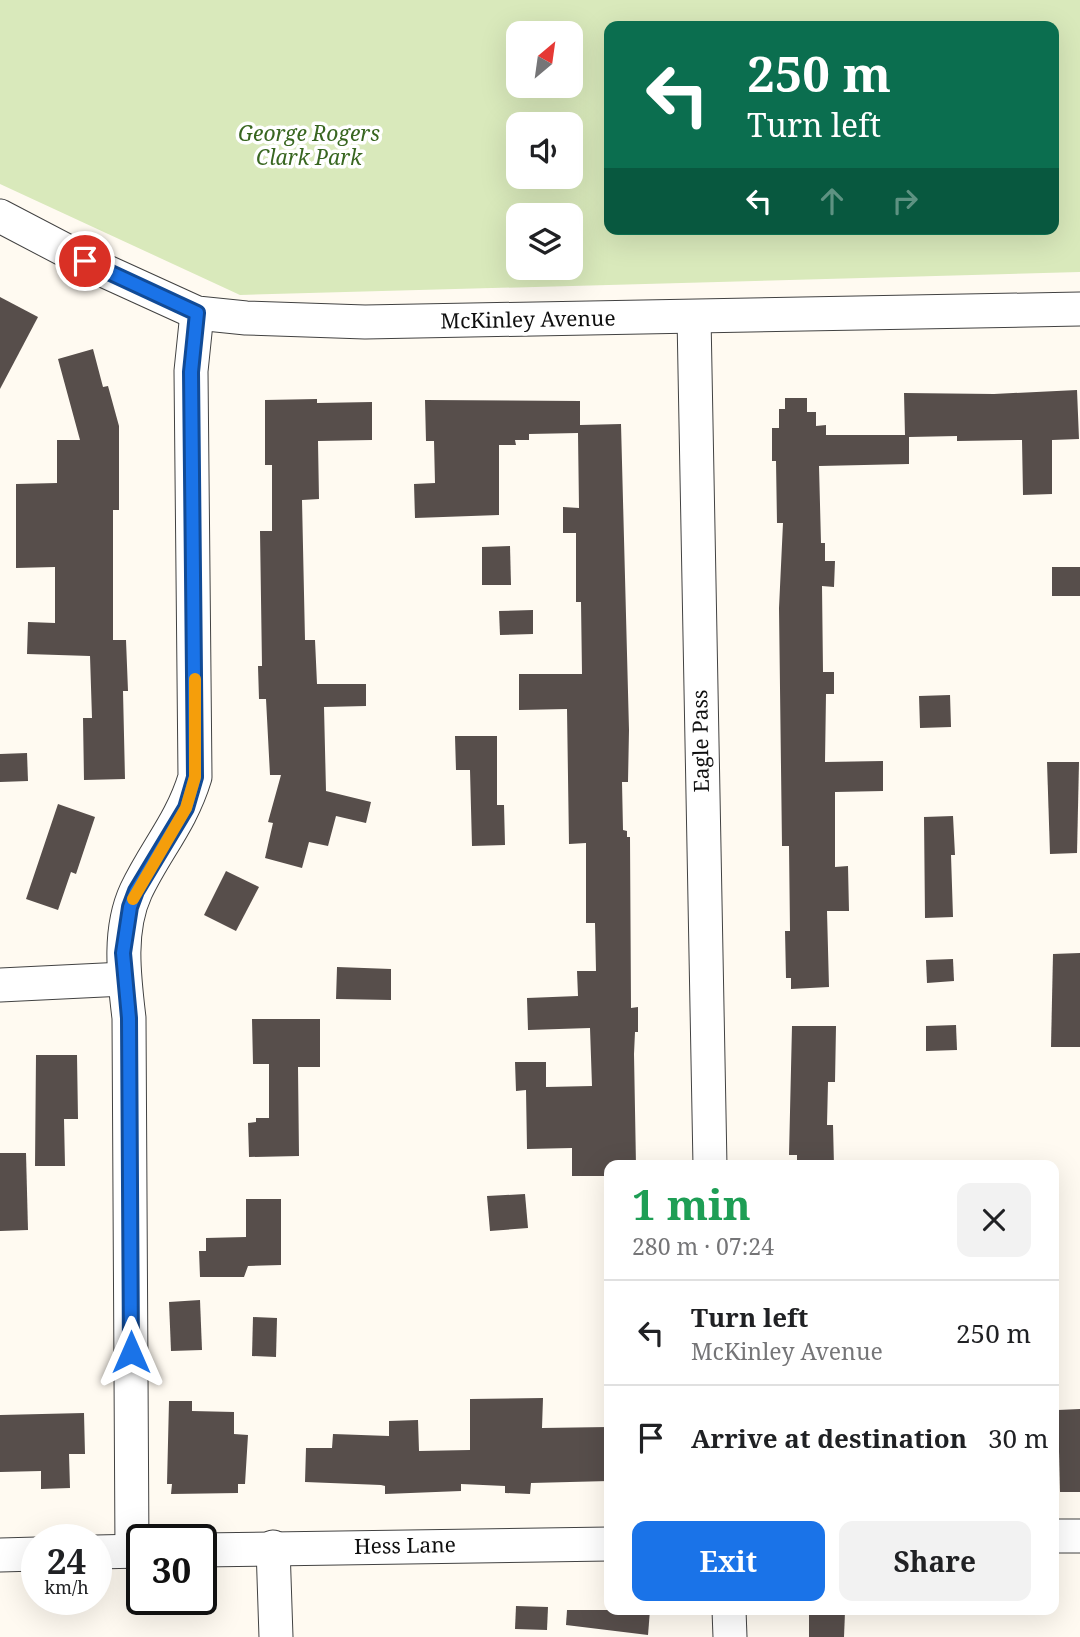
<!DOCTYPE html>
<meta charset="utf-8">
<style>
:root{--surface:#fff;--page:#f2f2f2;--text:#202124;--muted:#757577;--line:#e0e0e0;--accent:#1a73e8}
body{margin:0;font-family:"Noto Serif",serif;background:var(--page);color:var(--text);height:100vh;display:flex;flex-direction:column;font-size:26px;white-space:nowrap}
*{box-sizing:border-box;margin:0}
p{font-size:23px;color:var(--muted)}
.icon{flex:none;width:38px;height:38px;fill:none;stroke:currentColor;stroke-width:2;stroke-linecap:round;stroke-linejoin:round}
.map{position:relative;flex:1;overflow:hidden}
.sheet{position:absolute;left:604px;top:1160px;width:455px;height:455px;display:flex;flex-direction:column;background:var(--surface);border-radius:14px;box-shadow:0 7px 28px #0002}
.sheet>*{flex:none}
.hud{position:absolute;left:604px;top:21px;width:455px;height:214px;border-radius:14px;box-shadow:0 7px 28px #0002;background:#0b6e4f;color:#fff;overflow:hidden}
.needle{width:46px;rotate:29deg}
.tools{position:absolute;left:506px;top:21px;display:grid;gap:14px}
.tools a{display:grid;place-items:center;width:77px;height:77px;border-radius:14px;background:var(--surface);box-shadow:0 7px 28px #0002;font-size:35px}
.speed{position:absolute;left:21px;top:1524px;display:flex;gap:14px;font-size:35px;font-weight:700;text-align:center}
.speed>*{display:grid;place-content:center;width:91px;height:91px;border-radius:50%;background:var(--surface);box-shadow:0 7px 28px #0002;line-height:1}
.speed small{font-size:18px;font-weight:400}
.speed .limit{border:4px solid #111;border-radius:10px;background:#fff;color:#111}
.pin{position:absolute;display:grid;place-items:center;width:60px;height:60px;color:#fff;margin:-30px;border:4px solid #fff;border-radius:50%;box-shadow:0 2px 7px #0007}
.me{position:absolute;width:77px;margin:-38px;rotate:0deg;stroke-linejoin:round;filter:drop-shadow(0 0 5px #0008)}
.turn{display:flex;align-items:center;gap:24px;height:147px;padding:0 28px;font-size:32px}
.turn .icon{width:91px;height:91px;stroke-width:2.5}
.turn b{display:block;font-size:49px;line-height:60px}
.lanes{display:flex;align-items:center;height:66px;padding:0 28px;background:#0003;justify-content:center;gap:35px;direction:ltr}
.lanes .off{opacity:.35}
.round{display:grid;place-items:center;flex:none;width:74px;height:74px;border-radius:14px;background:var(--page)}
.headline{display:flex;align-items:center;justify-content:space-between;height:119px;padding:0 28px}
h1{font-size:42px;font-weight:700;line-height:52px;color:#1e9e55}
.primary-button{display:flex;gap:14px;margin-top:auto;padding:14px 28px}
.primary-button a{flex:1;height:80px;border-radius:14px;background:var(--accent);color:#fff;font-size:28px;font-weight:700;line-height:80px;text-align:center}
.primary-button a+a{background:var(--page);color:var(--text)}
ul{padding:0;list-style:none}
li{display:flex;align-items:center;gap:21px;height:105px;padding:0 28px;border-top:2px solid var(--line)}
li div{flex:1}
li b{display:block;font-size:26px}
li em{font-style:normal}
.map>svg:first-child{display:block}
</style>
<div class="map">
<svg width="1080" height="1637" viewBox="0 0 1080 1637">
<rect width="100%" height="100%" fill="#fffaf1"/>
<path fill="#d9e9bb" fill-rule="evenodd" d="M0 0H1080V272L240 295 0 184ZM609 26H1054V229H609ZM518 33H570V86H518ZM518 124H570V177H518ZM518 215H570V268H518Z"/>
<g fill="#574e4b">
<path d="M0 297 38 317 0 389Z"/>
<path d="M93 349 103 387 108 386 119 426V510H113V640H126L128 691H123L125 779 84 780 83 718H92L90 656 27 654 28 622 55 623V567L16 568V484L57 483V440H80L58 359Z"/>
<path d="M1077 390 1079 439 1052 440V494L1023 495 1022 440 957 441V436L909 437V464L819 466 821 543H825V561H835L834 587 822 586 823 672H834V694H826L825 762 883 761V791L835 792V867L848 866 849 911H827L829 987 791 989V978H786L785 931H790L789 846H782L779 608 783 523H777L776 461H772V428H779V409H785V398H807V412H816V426L826 425V435H905L904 393 994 394Z"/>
<path d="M317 399V403L372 402V440L318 441 319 499 302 500 305 640H315L317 684H366V706L324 707 326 791 371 802 366 823 336 816 328 846 309 842 302 868 265 858 273 823 268 822 281 775H270L266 699H259L258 666H262L260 531H272V465H265V400Z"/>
<path d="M425 400 580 401V425L621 424 629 730 628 782H622L623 830 627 831V837H630L631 1008 638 1007V1032H635L634 1054 636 1166H609V1176H572V1148L527 1149 526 1090 516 1091 515 1062H546V1087L592 1086 590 1028 528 1030 527 998 578 996 577 971H596L595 923H586V843L569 844 567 709 519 710V674H582L581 602H576V533H563V507L579 508 578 433 529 434V440H515L516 445H499V515L415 518 414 484 435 483 434 441H426Z"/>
<path d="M510 546 511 585H482V547Z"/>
<rect x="1052" y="567" width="28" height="29"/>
<path d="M533 610V634L500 635 499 611Z"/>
<path d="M950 695 951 727 920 728 919 696Z"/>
<path d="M455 736H497V805H504L505 845 472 846 470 770H456Z"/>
<path d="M27 753 28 781 0 782V754Z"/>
<path d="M1047 762H1079L1077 853 1050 854Z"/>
<path d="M58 804 95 817 76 874 71 872 58 910 26 899Z"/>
<path d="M953 816 955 855H951L953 917 925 918 924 817Z"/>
<path d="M226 871 259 887 236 931 204 915Z"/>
<path d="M1080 953V1047H1051L1053 954Z"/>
<path d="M953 959 954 981 927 983 926 960Z"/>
<path d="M337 967 391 969V1000L336 999Z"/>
<path d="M252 1019H320V1067H298L299 1156 249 1157 248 1123 256 1122V1118H269V1064H253Z"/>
<path d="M956 1025 957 1050 926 1051V1026Z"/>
<path d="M792 1026H836L835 1082H828L827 1125H833L834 1166H797V1155H789Z"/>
<path d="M36 1055H77L78 1119H64L65 1166H35Z"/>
<path d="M0 1153H26L28 1230 0 1231Z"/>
<path d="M525 1194 528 1228 490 1231 487 1196Z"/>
<path d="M246 1199H281V1265L248 1266 244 1277H200L199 1251H206V1238L246 1237Z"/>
<path d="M200 1300 202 1350 171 1351 169 1302Z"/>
<path d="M253 1317 277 1318 276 1357 252 1356Z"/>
<path d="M543 1398 542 1428 609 1427V1481L531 1483 530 1494 505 1493V1486L461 1484V1491L385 1494V1486L381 1485 305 1482 306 1448H332L333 1434 389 1436V1421L418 1420 419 1451 470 1450V1399Z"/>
<path d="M169 1401H192V1411L234 1412V1434L248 1435 245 1484H238V1493L171 1494 172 1484H167Z"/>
<path d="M1080 1409V1492H1060L1058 1410Z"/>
<path d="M84 1413 85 1454H69L70 1488 41 1489V1471L0 1472V1415Z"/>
<path d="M516 1606 548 1607 547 1630 515 1629Z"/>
<path d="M567 1610H650L648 1635 566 1625Z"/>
<path d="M809 1610 845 1612 844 1637H809Z"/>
</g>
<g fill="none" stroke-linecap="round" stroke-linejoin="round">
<g stroke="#424242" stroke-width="35">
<g id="minor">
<path d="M0 216 107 272 197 313 246 318 365 322 1080 309"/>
<path d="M694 317 710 1166"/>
<path d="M0 985 124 979"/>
<path d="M1054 1536H1080"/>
<path d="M273 1547 276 1637"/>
<path d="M201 1550 609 1544"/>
<path d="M96 1552 142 1551"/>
<path d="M132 1552 129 1018C124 976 118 930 136 891 156 849 181 823 195 777L191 371 197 313"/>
<path d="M0 1555 37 1554"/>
<path d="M729 1610 730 1637"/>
</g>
</g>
<use href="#minor" stroke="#fff" stroke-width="33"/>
</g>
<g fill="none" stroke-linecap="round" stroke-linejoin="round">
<g stroke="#114b97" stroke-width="18">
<path id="route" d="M85 261 197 313 191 372 195 777 186 808 136 891 130 907 123 953 129 1018 131 1352"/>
</g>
<use href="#route" stroke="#1a73e8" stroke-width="12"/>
<path stroke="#f59e0b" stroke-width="12" d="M133 899 186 808 195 777V679"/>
</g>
<g text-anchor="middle" stroke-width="7" stroke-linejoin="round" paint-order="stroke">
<g font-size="21" font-style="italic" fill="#386620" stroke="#fff">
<text x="309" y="141">George Rogers<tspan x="309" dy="24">Clark Park</tspan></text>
</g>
<g font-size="21" fill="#0f0f0f" stroke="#fff">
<text transform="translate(528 320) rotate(-1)" y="7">McKinley Avenue</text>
<text transform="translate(701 741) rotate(-91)" y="7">Eagle Pass</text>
<text transform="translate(405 1546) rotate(-1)" y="7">Hess Lane</text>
</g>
</g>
</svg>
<div class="tools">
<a><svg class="needle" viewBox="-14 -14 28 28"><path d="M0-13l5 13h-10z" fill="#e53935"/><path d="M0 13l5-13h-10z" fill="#757577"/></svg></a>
<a><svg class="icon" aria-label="sound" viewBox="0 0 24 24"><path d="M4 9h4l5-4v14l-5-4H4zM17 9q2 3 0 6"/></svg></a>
<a><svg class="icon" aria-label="layers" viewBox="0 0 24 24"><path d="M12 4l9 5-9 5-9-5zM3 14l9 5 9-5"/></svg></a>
</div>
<div class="speed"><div>24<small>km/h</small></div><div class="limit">30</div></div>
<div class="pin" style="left:85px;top:261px;background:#d93025"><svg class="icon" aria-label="arrive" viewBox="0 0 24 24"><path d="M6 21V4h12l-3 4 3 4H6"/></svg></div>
<svg class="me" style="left:131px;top:1352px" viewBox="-20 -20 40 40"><path d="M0-17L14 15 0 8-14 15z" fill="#1a73e8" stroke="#fff" stroke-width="4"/></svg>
<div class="hud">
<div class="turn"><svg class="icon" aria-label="left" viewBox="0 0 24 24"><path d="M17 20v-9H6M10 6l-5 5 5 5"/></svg><div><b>250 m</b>Turn left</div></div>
<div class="lanes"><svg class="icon" aria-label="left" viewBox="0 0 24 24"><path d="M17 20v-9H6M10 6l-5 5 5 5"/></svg><svg class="icon off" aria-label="ahead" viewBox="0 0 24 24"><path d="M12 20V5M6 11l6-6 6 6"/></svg><svg class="icon off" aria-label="right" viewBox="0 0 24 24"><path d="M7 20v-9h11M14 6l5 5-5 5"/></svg></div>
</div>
<section class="sheet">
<div class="headline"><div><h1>1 min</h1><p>280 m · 07:24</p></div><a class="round"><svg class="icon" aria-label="close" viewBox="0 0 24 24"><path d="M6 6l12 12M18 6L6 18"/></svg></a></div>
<ul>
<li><svg class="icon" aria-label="left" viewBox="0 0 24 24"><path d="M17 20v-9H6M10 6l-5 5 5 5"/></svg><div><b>Turn left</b><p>McKinley Avenue</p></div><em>250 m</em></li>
<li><svg class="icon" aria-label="arrive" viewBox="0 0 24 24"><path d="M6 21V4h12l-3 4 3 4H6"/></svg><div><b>Arrive at destination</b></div><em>30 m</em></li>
</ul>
<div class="primary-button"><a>Exit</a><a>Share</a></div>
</section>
</div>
